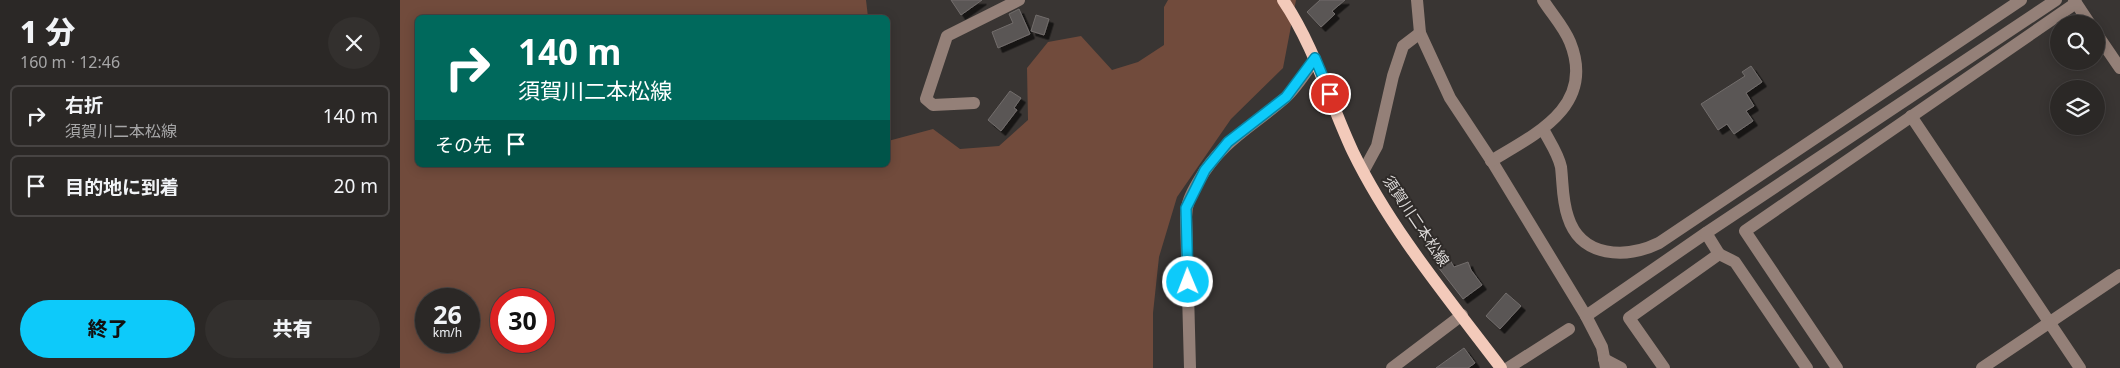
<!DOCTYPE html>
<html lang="ja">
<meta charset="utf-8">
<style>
:root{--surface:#2b2826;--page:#33302e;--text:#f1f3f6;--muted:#a6a6a7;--line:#474443;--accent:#0dcafa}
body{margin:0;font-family:"Noto Sans","Noto Sans JP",sans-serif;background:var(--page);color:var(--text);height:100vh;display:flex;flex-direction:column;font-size:19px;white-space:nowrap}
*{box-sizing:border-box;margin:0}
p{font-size:16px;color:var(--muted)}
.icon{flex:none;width:28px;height:28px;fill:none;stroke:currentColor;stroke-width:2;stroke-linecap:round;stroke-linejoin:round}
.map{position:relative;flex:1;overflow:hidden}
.drawer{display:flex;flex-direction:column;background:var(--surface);width:400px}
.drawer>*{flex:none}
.banner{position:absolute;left:15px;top:15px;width:475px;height:152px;border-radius:8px;box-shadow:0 2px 12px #0003,0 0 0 1px var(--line);background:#00695c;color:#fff;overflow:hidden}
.buttons{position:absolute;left:1650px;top:15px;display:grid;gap:10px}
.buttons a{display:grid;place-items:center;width:55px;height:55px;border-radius:50%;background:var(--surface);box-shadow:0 2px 12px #0003,0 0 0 1px var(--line);font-size:25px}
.speed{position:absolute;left:15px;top:288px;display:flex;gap:10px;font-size:25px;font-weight:700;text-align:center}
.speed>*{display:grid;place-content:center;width:65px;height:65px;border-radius:50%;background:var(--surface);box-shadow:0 2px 12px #0003,0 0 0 1px var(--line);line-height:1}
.speed small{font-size:12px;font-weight:400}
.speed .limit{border:8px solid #d22;background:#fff;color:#111}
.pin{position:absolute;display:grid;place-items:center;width:42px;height:42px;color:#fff;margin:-21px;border:2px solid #fff;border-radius:50%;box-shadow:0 1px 5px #0007}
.me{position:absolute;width:55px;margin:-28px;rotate:359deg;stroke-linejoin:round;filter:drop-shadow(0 0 4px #0008)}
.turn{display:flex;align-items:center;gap:18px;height:105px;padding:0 20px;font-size:22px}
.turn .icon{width:65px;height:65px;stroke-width:2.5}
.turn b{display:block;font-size:35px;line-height:42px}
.then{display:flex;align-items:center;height:48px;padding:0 20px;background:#0003;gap:10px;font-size:19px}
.round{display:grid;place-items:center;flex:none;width:52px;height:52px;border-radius:26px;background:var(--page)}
.summary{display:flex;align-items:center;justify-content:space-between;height:85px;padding:0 20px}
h1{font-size:30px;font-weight:800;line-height:38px}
.button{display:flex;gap:10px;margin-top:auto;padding:10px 20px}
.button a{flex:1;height:58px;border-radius:30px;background:var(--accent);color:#111;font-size:20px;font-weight:800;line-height:58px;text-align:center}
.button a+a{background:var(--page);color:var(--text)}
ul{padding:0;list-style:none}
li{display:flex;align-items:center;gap:15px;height:62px;margin:0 10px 8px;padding:0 10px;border:2px solid var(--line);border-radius:8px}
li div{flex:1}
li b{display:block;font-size:19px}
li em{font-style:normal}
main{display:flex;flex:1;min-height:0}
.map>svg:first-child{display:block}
</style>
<main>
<section class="drawer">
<div class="summary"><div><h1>1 分</h1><p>160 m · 12:46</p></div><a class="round"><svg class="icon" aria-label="close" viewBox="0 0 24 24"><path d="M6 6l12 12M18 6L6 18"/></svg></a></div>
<ul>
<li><svg class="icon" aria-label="right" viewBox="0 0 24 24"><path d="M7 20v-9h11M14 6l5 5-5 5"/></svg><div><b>右折</b><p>須賀川二本松線</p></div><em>140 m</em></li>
<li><svg class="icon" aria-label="arrive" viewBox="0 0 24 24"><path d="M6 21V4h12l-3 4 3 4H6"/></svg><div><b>目的地に到着</b></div><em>20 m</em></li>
</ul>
<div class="button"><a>終了</a><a>共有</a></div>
</section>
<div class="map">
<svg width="1720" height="368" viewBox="0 0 1720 368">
<defs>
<filter id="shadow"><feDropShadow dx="4.5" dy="4.5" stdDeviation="0" flood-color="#0009"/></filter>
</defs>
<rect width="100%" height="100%" fill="#393533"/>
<path fill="#714b3c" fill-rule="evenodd" d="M0 0H466L468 17 18 18V165H488V141L533 129 560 149 599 146 628 120 627 68 648 42 681 36 712 70 738 62 764 45V7L768 0H896L883 68 831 119 777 197 759 257 753 313V368H0ZM26 299H69V341H26ZM101 299H144V341H101Z"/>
<g fill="#5a5654" stroke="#726d6c" filter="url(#shadow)">
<path d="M551 0H582L561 15Z"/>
<path d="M920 0H945L932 11 935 14 921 27 907 12Z"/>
<path d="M619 9 630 34 598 48 592 32 613 23 609 14Z"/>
<path d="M636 15 649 19 644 35 631 31Z"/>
<path d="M1351 66 1362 82 1346 93 1354 106 1346 111 1353 121 1334 134 1327 124 1318 130 1301 104 1345 76 1342 72Z"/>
<path d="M610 91 621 98 614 108 617 110 601 131 588 120Z"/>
<path d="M1050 260 1054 267 1068 262 1071 270 1082 285 1063 299 1038 267Z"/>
<path d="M1106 293 1121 306 1100 329 1086 316Z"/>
<path d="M1064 348 1075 363 1068 368H1036Z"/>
</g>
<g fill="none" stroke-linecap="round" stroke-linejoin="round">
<g stroke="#948078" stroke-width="12">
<path d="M1017 0 1020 33 1050 98 1093 163 1186 316 1202 347 1206 368"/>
<path d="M1674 0 1690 24"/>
<path d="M1696 33 1720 68"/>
<path d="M574 103 533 105 526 99 547 36 619 0"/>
<path d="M1511 116 1680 368"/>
<path d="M1143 129C1149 141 1158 153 1161 167 1163 184 1162 200 1168 217 1181 258 1226 259 1259 243L1621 0"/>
<path d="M1091 161C1136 134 1196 106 1170 42 1164 27 1151 13 1143 0"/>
<path d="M964 170 977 146 993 76 1003 46 1020 33"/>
<path d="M1319 254 1335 262 1407 368"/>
<path d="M1186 316 1306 233 1656 0"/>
<path d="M1204 359 1221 368"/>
<path d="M790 368 786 217C786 204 791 194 798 182 821 141 852 127 885 98 897 87 906 72 915 59"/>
<path d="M992 368 1062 315"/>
<path d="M1108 368 1169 329"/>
<path d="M1264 368 1229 318 1319 254 1306 233"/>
<path d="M1437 368 1345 231 1676 3"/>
<path d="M1582 368 1720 275"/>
</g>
<path stroke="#f3caba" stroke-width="12" d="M883 0C915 47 929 101 953 152 991 230 1049 299 1101 368"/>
</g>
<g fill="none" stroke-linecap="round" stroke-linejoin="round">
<g stroke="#0883a2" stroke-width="12">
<path id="route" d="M788 282 786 208 805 170 828 142 886 97 915 58 930 94"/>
</g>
<use href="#route" stroke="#0dcafa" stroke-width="9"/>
</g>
<g text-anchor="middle" stroke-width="4" stroke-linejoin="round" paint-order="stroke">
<g font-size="15" fill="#dcd9d8" stroke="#2f2b29">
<text transform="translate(1016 221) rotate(56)" y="5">須賀川二本松線</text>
</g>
</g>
</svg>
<div class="buttons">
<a><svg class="icon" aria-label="search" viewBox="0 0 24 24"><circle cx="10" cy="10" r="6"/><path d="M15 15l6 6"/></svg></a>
<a><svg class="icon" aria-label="layers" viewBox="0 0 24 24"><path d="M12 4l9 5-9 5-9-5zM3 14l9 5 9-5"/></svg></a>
</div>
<div class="speed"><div>26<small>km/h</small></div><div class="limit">30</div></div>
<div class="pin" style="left:930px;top:94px;background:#d93025"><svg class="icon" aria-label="arrive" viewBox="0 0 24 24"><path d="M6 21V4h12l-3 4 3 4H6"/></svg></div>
<svg class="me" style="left:788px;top:282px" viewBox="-20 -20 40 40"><circle r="17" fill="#0dcafa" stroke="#fff" stroke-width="3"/><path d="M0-11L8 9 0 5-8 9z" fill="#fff"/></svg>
<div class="banner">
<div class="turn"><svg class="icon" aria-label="right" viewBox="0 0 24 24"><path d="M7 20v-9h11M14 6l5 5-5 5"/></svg><div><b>140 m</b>須賀川二本松線</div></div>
<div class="then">その先<svg class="icon" aria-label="arrive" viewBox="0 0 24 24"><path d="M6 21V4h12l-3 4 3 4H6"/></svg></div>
</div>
</div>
</main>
